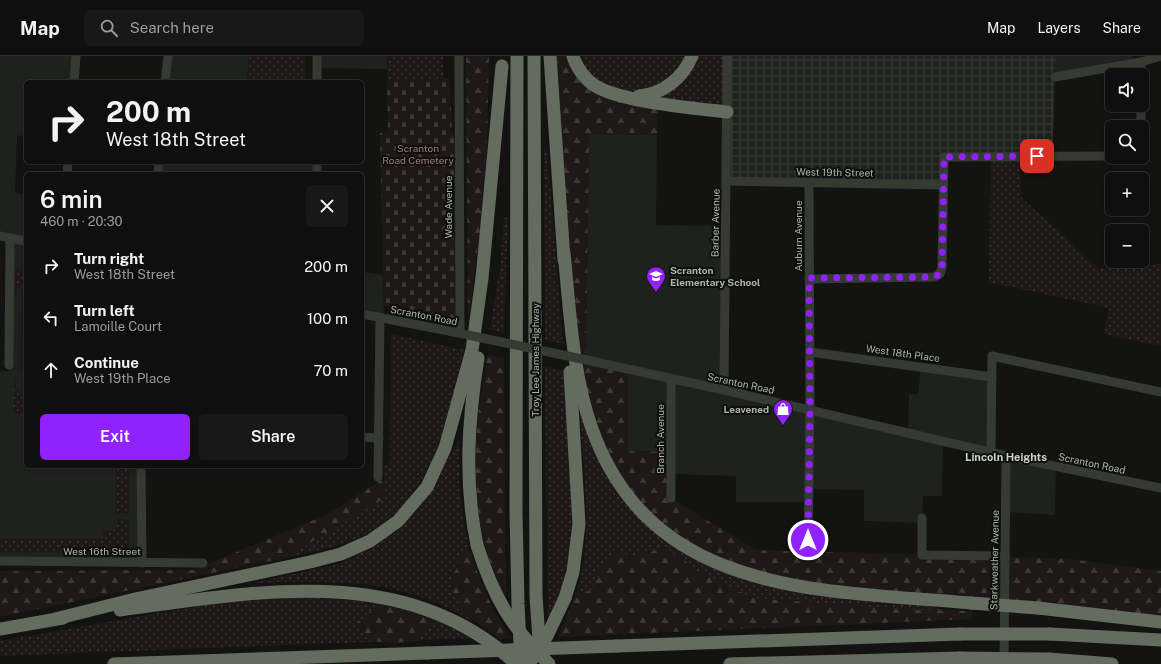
<!DOCTYPE html>
<meta charset="utf-8">
<style>
:root{--surface:#0e0f0e;--page:#171817;--text:#f1f3f6;--muted:#9b9c9e;--line:#2e2f2e;--accent:#9121fe}
body{margin:0;font-family:"Public Sans",sans-serif;background:var(--page);color:var(--text);height:100vh;display:flex;flex-direction:column;font-size:15px;white-space:nowrap}
*{box-sizing:border-box;margin:0}
p{font-size:13px;color:var(--muted)}
.icon{flex:none;width:22px;height:22px;fill:none;stroke:currentColor;stroke-width:2;stroke-linecap:round;stroke-linejoin:round}
.map{position:relative;flex:1;overflow:hidden}
.panel{position:absolute;left:24px;top:116px;width:340px;height:296px;display:flex;flex-direction:column;background:var(--surface);border-radius:6px;box-shadow:0 2px 6px #0003,0 0 0 1px var(--line)}
.panel>*{flex:none}
.hud{position:absolute;left:24px;top:24px;width:340px;height:84px;border-radius:6px;box-shadow:0 2px 6px #0003,0 0 0 1px var(--line);background:#0e0f0e;color:var(--text);overflow:hidden}
.tools{position:absolute;left:1105px;top:12px;display:grid;gap:8px}
.tools a{display:grid;place-items:center;width:44px;height:44px;border-radius:6px;background:var(--surface);box-shadow:0 2px 6px #0003,0 0 0 1px var(--line);font-size:20px}
.pin{position:absolute;display:grid;place-items:center;width:34px;height:34px;color:#fff;margin:-17px;border-radius:8px;box-shadow:0 2px 6px #0006}
.me{position:absolute;width:44px;margin:-22px;rotate:0deg;stroke-linejoin:round;filter:drop-shadow(0 0 3px #0008)}
.turn{display:flex;align-items:center;gap:14px;height:84px;padding:0 16px;font-size:18px}
.turn .icon{width:52px;height:52px;stroke-width:2.5}
.turn b{display:block;font-size:28px;line-height:34px}
.round{display:grid;place-items:center;flex:none;width:42px;height:42px;border-radius:6px;background:var(--page)}
.headline{display:flex;align-items:center;justify-content:space-between;height:68px;padding:0 16px}
h1{font-size:24px;font-weight:600;line-height:30px}
.action{display:flex;gap:8px;margin-top:auto;padding:8px 16px}
.action a{flex:1;height:46px;border-radius:6px;background:var(--accent);color:#fff;font-size:16px;font-weight:600;line-height:46px;text-align:center}
.action a+a{background:var(--page);color:var(--text)}
ul{padding:0;list-style:none}
li{display:flex;align-items:center;gap:12px;height:52px;padding:0 16px}
li div{flex:1}
li b{display:block;font-size:15px}
li em{font-style:normal}
header{display:flex;align-items:center;gap:24px;box-sizing:border-box;height:56px;padding:0 20px;background:var(--surface);border-bottom:1px solid var(--line)}
header strong{font-size:19px}
nav{display:flex;gap:22px;margin-inline-start:auto;font-size:14px}
.search{width:280px;height:36px;background:var(--page);display:flex;align-items:center;gap:10px;box-sizing:border-box;padding:0 14px;border-radius:6px;color:var(--muted);font-size:15px}
.map>svg:first-child{display:block}
</style>
<header>
<strong>Map</strong>
<div class="search"><svg class="icon" aria-label="search" viewBox="0 0 24 24"><circle cx="10" cy="10" r="6"/><path d="M15 15l6 6"/></svg>Search here</div>
<nav><a>Map</a><a>Layers</a><a>Share</a></nav>
</header>
<div class="map">
<svg width="1161" height="608" viewBox="0 0 1161 608">
<defs>
<pattern id="industrial-grid" width="8" height="8" patternUnits="userSpaceOnUse"><rect width="8" height="8" fill="#1f211e"/><path d="M0 4h8M4 0v8" fill="none" stroke="#3d3f3c"/></pattern>
<pattern id="grass-dots" width="8" height="8" patternUnits="userSpaceOnUse"><rect width="8" height="8" fill="#1f1819"/><path d="M2 2h.1M6 6h.1" fill="none" stroke="#3d3737" stroke-width="1.8" stroke-linecap="round"/></pattern>
<pattern id="forest-firs" width="22" height="20" patternUnits="userSpaceOnUse"><rect width="22" height="20" fill="#1f1819"/><path d="M5 1l3.5 6h-7zM16 11l3.5 6h-7z" fill="#3d3737"/></pattern>
<pattern id="cemetery-stones" width="16" height="16" patternUnits="userSpaceOnUse"><rect width="16" height="16" fill="#1f1819"/><path d="M2 7V4a2 2 0 0 1 4 0v3zM10 15v-3a2 2 0 0 1 4 0v3z" fill="#3d3737"/></pattern>
</defs>
<rect width="100%" height="100%" fill="#131412"/>
<g fill="#1f211e">
<path d="M0 0H76L74 26H26V79L17 80 15 137 26 139V410H141L142 507 0 506V316L9 315 10 182 0 180Z"/>
<path d="M168 0H249L247 26H165Z"/>
<path d="M317 0H387V13L317 12Z"/>
<path d="M1056 0H1132L1134 7 1055 21Z"/>
<path d="M589 78 657 79 656 169 726 170 724 334 908 377 909 338H918L921 311 992 321 991 396 943 386 942 440H923L922 467 864 465V434L809 433 808 446H737L736 444V420L671 418 670 396 628 395V314L586 304Z"/>
<path d="M159 106H317V118H158Z"/>
<path d="M362 216 383 219 384 262 362 258Z"/>
<path d="M1006 400 1056 410 1055 459 1006 456Z"/>
</g>
<path fill="url(#industrial-grid)" d="M727 0H1056L1052 100 944 101 943 129 726 125Z"/>
<g fill="url(#grass-dots)">
<rect x="248" y="0" width="57" height="26"/>
<path d="M387 0H443L444 22 387 24Z"/>
<path d="M573 0H727V56L605 35Z"/>
<path d="M544 93H547L563 288 545 284Z"/>
<path d="M991 100H1021V141L1099 213 1161 208V290L1104 278 1109 252 989 226Z"/>
<path d="M508 161 504 277 490 273 500 211 504 162Z"/>
<path d="M15 212H18L21 217 26 218V223L19 232 15 241Z"/>
<path d="M391 278 464 294C448 368 433 446 358 482 337 492 308 496 285 502L383 443 384 410 390 408Z"/>
<path d="M545 310 564 315 573 471 569 506 562 534 548 565Z"/>
<path d="M15 314 16 331 26 349V357H16L13 353Z"/>
<path d="M580 357C589 389 604 417 624 443 700 540 817 539 929 550L947 555 914 554 753 542 703 517H692L653 494 629 501 617 490 608 505 598 513 593 534 576 538C595 480 583 417 580 357Z"/>
<path d="M459 385 460 433 462 457 469 492 459 500 457 512 450 525 454 539 462 551V561C401 521 323 525 253 527L342 507 370 492 447 402Z"/>
<path d="M116 410H129V456L127 458H116Z"/>
<path d="M118 463 129 464V497L0 496V483H103V475H111L116 472Z"/>
<path d="M294 541C330 542 366 543 400 553 426 560 450 571 474 582L0 600V585L216 547Z"/>
</g>
<g fill="url(#forest-firs)">
<path d="M466 0H489L486 128 468 267Z"/>
<path d="M550 0H573L586 22 658 46 657 79 589 78 586 304 628 314V395L671 396V442L756 494 1071 503 1161 515V566L846 536 716 507 634 445 586 353Z"/>
<path d="M488 298 504 302 506 545C466 467 471 381 488 298Z"/>
<path d="M383 423V443L285 502 0 561V515L194 514 328 458Z"/>
<path d="M617 490 629 501 664 492 687 506 692 517H703L753 542 914 554 972 555V563L558 581 576 538 593 534 598 513 608 505Z"/>
<path d="M469 492C480 524 491 556 512 582L500 583 474 565 462 561V551L454 539 450 524 457 512 459 500Z"/>
<path d="M380 548 434 564 419 585C394 586 369 594 358 566Z"/>
</g>
<path fill="url(#cemetery-stones)" d="M449 22 452 70 450 75 455 81V263L449 264 384 250 380 77H388L387 24Z"/>
<path fill="#1f1819" d="M26 231V314H20L22 238Z"/>
<g fill="none" stroke-linecap="round" stroke-linejoin="round">
<g stroke="#353a33" stroke-width="9">
<path d="M459 0 460 277"/>
<path d="M1141 6V19"/>
<path d="M1055 21 1141 6 1161 0"/>
<path d="M74 26 76 0"/>
<path d="M165 26 168 0"/>
<path d="M317 26V0"/>
<path d="M1141 71V49"/>
<path d="M67 118 68 106"/>
<path d="M158 118 159 106"/>
<path d="M317 118V106"/>
<path d="M726 125 943 129"/>
<path d="M0 180 26 185"/>
<path d="M809 223 934 221 940 218 942 211 944 101 1112 100"/>
<path d="M362 258 464 278"/>
<path d="M810 296 992 321"/>
<path d="M591 305 724 334 1006 400 1161 432"/>
<path d="M9 309 10 182"/>
<path d="M724 334 727 0"/>
<path d="M362 381 379 382"/>
<path d="M991 396 992 300 1161 336"/>
<path d="M141 410 142 507"/>
<path d="M378 421 380 262"/>
<path d="M671 442V324"/>
<path d="M922 462V499L1005 500"/>
<path d="M808 496 810 344 809 127"/>
<path d="M0 505 203 507"/>
<path d="M1004 607 1006 400"/>
</g>
<g stroke="#646b5f" stroke-width="13">
<path d="M517 0 516 456 518 548 521 608"/>
<path d="M534 0 536 540 540 598"/>
<path d="M550 0 564 204"/>
<path d="M573 0C576 11 585 23 594 29 619 46 694 52 727 56"/>
<path d="M639 40C663 38 683 22 692 0"/>
<path d="M564 197C570 254 572 315 591 370 650 541 822 534 971 547"/>
<path d="M477 489C464 426 468 365 478 302"/>
<path d="M565 542 573 516 579 468 570 316"/>
<path d="M1038 552 1161 566"/>
<path d="M120 554C255 536 406 505 516 608"/>
<path d="M55 563 135 543 310 506 341 498 370 485 398 465 427 431 445 392 472 294 482 222 502 10"/>
<path d="M0 573 63 562"/>
<path d="M1050 578 1161 584"/>
<path d="M617 590 960 578"/>
<path d="M1049 603 1112 608"/>
<path d="M114 608 427 597"/>
<path d="M730 608 960 602"/>
</g>
<path stroke="#353a33" stroke-width="9" d="M468 279 591 305"/>
<g stroke="#646b5f" stroke-width="13">
<path d="M477 489C493 540 510 570 549 608"/>
<path d="M971 547 1038 552"/>
<path d="M960 578H1050"/>
<path d="M427 597 617 590"/>
<path d="M960 602 1049 603"/>
<path d="M529 608 547 580 565 542"/>
</g>
</g>
<g fill="none" stroke-linecap="round" stroke-linejoin="round">
<path stroke="#9121fe" stroke-width="7" stroke-dasharray="0 12.6" d="M808 484 810 354 809 222 934 221 940 218 942 211 944 101 1037 100"/>
</g>
<defs>
<g id="school-pin" transform="scale(1)"><path d="M0 17L-7.5 6A9.5 9.5 0 1 1 7.5 6Z" fill="#9121fe" stroke="#0e0f0e"/><path d="M0-5L7-2L0 1L-7-2ZM-4 1L0 2.5L4 1V4Q0 6-4 4Z" fill="#fff"/></g>
<g id="shop-pin" transform="scale(1)"><path d="M0 17L-7.5 6A9.5 9.5 0 1 1 7.5 6Z" fill="#9121fe" stroke="#0e0f0e"/><path d="M-5-2.5h2.3a2.7 3.5 0 0 1 5.4 0H5L5.5 6h-11ZM-1.5-2.5h3a1.5 2.3 0 0 0-3 0Z" fill="#fff"/></g>
</defs>
<g fill-rule="evenodd">
<use href="#school-pin" x="656" y="220"/>
<use href="#shop-pin" x="783" y="353"/>
</g>
<g text-anchor="middle" stroke-width="4" stroke-linejoin="round" paint-order="stroke">
<g font-size="10" fill="#a2797d" stroke="#0e0f0e">
<text x="418" y="96">Scranton<tspan x="418" dy="12">Road Cemetery</tspan></text>
</g>
<g font-size="10" fill="#acb6a3" stroke="#0e0f0e">
<text transform="translate(835 116) rotate(1)" y="4">West 19th Street</text>
<text transform="translate(448 151) rotate(-90)" y="4">Wade Avenue</text>
<text transform="translate(715 167) rotate(-89)" y="4">Barber Avenue</text>
<text transform="translate(798 180) rotate(-90)" y="4">Auburn Avenue</text>
<text transform="translate(424 259) rotate(11)" y="4">Scranton Road</text>
<text transform="translate(903 297) rotate(8)" y="4">West 18th Place</text>
<text transform="translate(535 304) rotate(-90)" y="4">Troy Lee James Highway</text>
<text transform="translate(741 327) rotate(12)" y="4">Scranton Road</text>
<text transform="translate(660 383) rotate(-90)" y="4">Branch Avenue</text>
<text transform="translate(1092 407) rotate(12)" y="4">Scranton Road</text>
<text x="102" y="499">West 16th Street</text>
<text transform="translate(994 504) rotate(-89)" y="4">Starkweather Avenue</text>
</g>
<g font-size="10" font-weight="bold" fill="#acb6a3" stroke="#0e0f0e" text-anchor="start">
<text x="670" y="218">Scranton<tspan x="670" dy="12">Elementary School</tspan></text>
<text x="769" y="357" text-anchor="end">Leavened</text>
</g>
<g font-size="11" font-weight="bold" fill="#cad2c4" stroke="#0e0f0e">
<text x="1006" y="405">Lincoln Heights</text>
</g>
</g>
</svg>
<div class="tools">
<a><svg class="icon" aria-label="sound" viewBox="0 0 24 24"><path d="M4 9h4l5-4v14l-5-4H4zM17 9q2 3 0 6"/></svg></a>
<a><svg class="icon" aria-label="search" viewBox="0 0 24 24"><circle cx="10" cy="10" r="6"/><path d="M15 15l6 6"/></svg></a>
<a>+</a>
<a>−</a>
</div>
<div class="pin" style="left:1037px;top:100px;background:#d93025"><svg class="icon" aria-label="arrive" viewBox="0 0 24 24"><path d="M6 21V4h12l-3 4 3 4H6"/></svg></div>
<svg class="me" style="left:808px;top:484px" viewBox="-20 -20 40 40"><circle r="17" fill="#9121fe" stroke="#fff" stroke-width="3"/><path d="M0-11L8 9 0 5-8 9z" fill="#fff"/></svg>
<div class="hud">
<div class="turn"><svg class="icon" aria-label="right" viewBox="0 0 24 24"><path d="M7 20v-9h11M14 6l5 5-5 5"/></svg><div><b>200 m</b>West 18th Street</div></div>
</div>
<section class="panel">
<div class="headline"><div><h1>6 min</h1><p>460 m · 20:30</p></div><a class="round"><svg class="icon" aria-label="close" viewBox="0 0 24 24"><path d="M6 6l12 12M18 6L6 18"/></svg></a></div>
<ul>
<li><svg class="icon" aria-label="right" viewBox="0 0 24 24"><path d="M7 20v-9h11M14 6l5 5-5 5"/></svg><div><b>Turn right</b><p>West 18th Street</p></div><em>200 m</em></li>
<li><svg class="icon" aria-label="left" viewBox="0 0 24 24"><path d="M17 20v-9H6M10 6l-5 5 5 5"/></svg><div><b>Turn left</b><p>Lamoille Court</p></div><em>100 m</em></li>
<li><svg class="icon" aria-label="ahead" viewBox="0 0 24 24"><path d="M12 20V5M6 11l6-6 6 6"/></svg><div><b>Continue</b><p>West 19th Place</p></div><em>70 m</em></li>
</ul>
<div class="action"><a>Exit</a><a>Share</a></div>
</section>
</div>
